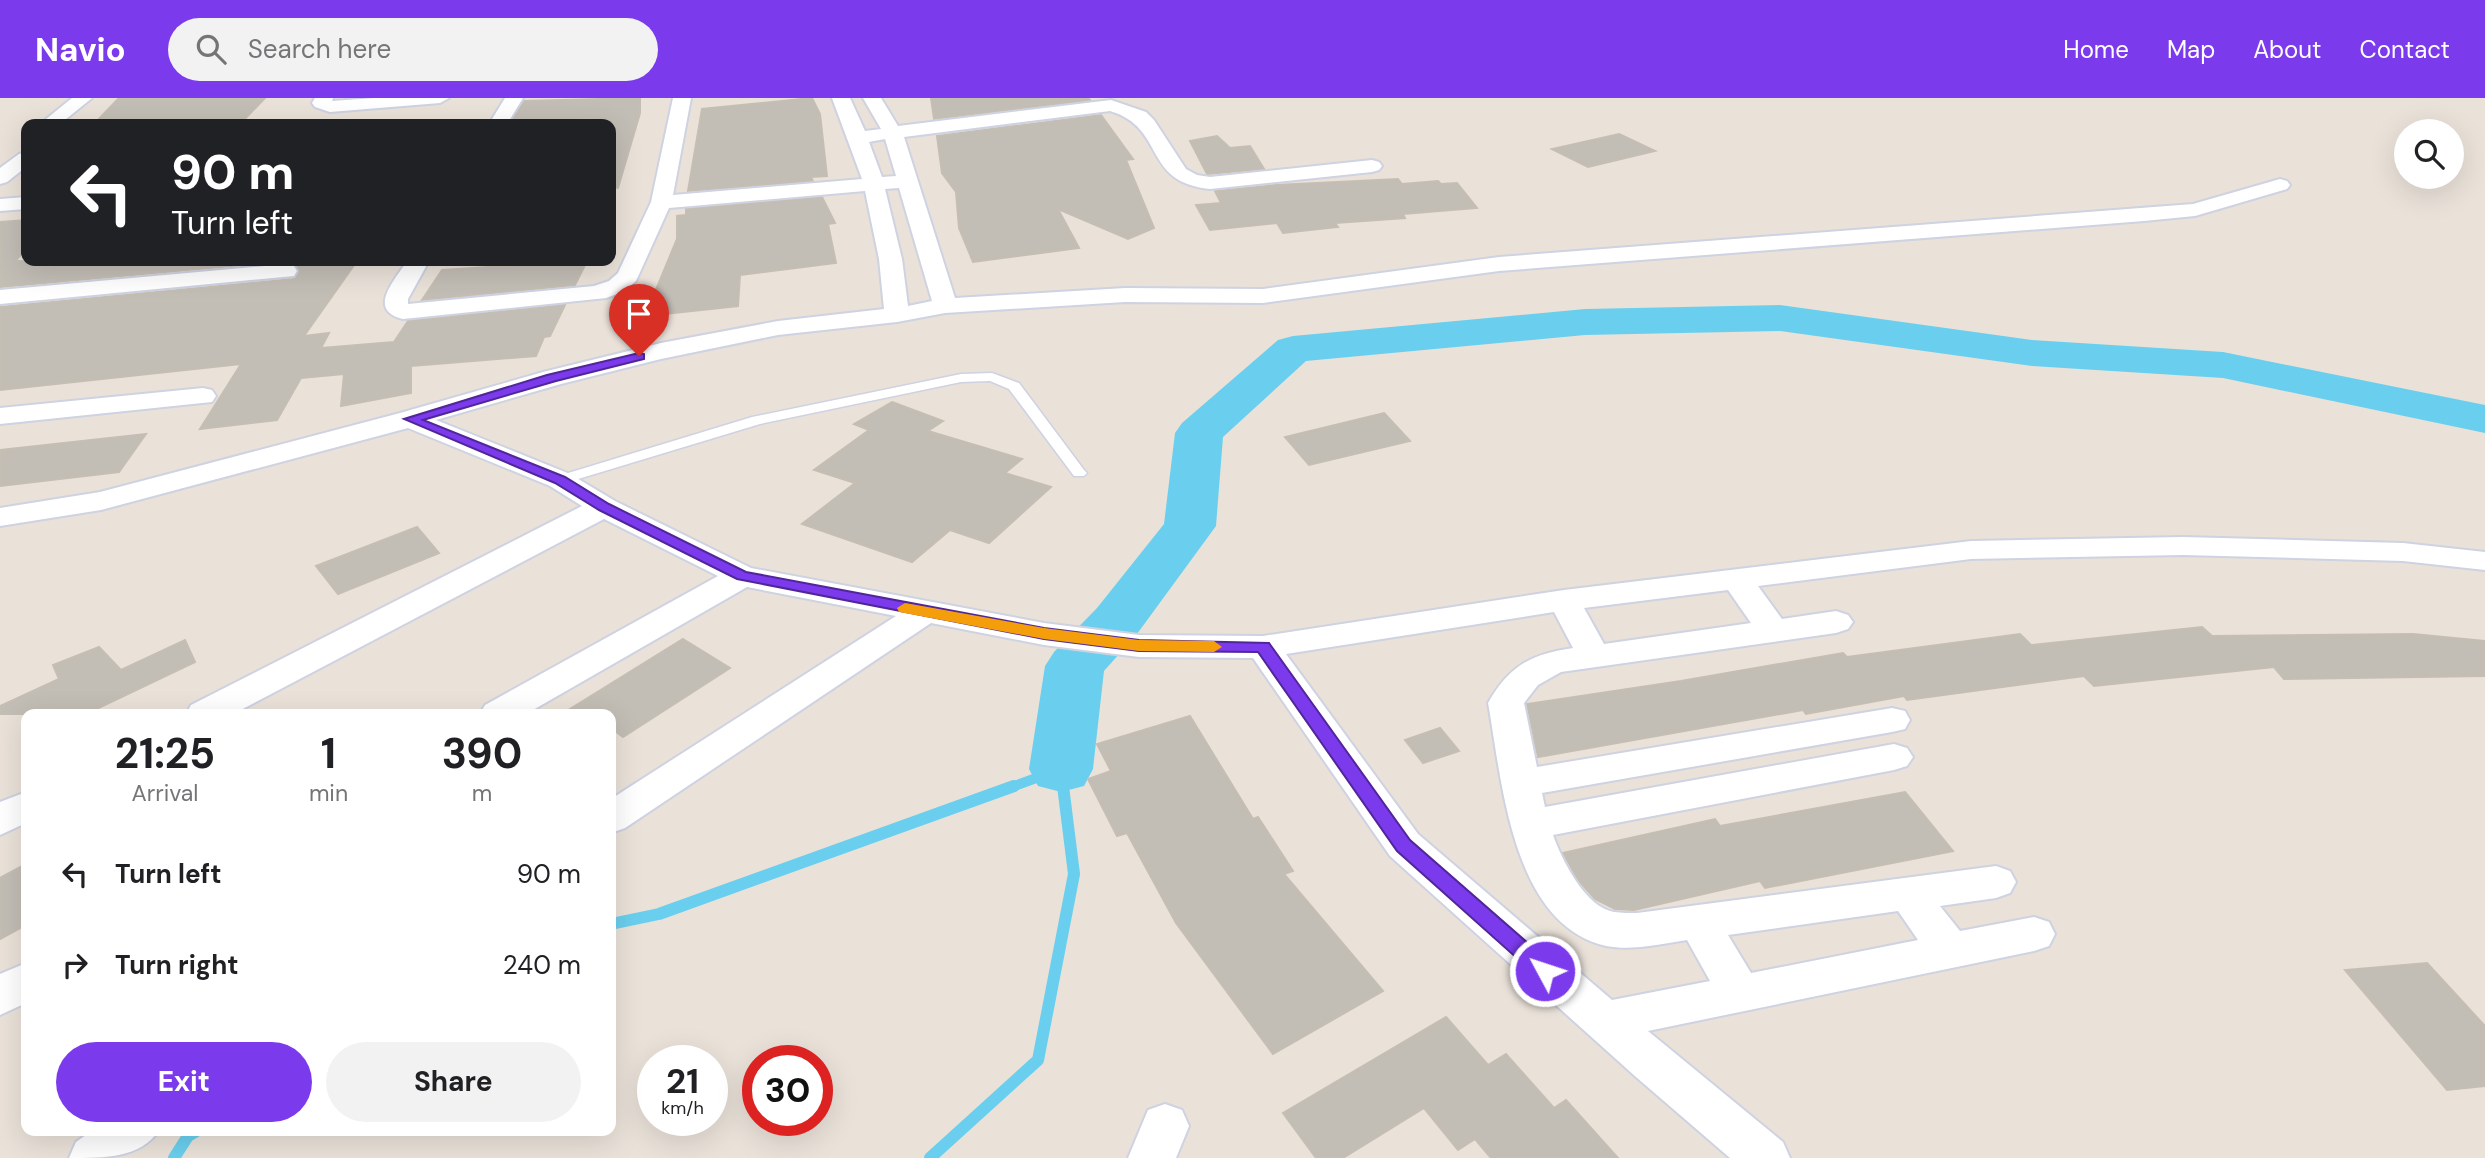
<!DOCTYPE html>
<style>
:root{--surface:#fff;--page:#f2f2f2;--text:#202124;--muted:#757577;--accent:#7c3aed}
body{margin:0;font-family:"DM Sans",sans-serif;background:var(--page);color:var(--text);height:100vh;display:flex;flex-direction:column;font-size:26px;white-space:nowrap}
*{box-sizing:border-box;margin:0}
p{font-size:23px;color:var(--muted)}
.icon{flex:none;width:38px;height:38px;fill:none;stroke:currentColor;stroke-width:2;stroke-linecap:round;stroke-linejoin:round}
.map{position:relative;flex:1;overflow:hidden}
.panel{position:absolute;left:21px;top:611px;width:595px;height:427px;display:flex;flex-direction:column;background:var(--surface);border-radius:14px;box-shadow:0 7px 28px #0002}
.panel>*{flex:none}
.banner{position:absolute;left:21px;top:21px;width:595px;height:147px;border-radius:14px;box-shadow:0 7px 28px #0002;background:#202124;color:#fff;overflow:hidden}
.tools{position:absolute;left:2394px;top:21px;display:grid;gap:14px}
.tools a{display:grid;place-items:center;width:70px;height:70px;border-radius:50%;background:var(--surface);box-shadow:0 7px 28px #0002;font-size:35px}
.speed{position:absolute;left:637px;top:947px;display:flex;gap:14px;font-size:35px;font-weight:700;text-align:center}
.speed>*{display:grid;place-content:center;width:91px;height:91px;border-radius:50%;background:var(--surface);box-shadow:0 7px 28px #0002;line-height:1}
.speed small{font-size:18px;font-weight:400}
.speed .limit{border:10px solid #d22;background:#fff;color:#111}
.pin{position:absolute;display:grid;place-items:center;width:60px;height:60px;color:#fff;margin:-72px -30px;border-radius:50% 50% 50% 0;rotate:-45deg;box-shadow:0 0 7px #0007}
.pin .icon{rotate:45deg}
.me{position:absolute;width:77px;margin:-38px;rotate:310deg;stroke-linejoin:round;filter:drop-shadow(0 0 5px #0008)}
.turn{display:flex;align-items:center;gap:24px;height:147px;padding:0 35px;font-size:32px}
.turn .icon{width:91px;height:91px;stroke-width:2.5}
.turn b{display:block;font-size:49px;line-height:60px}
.eta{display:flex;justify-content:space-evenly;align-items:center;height:119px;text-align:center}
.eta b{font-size:42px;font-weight:700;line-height:49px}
.cta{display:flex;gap:14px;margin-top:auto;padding:14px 35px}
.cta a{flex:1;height:80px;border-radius:42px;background:var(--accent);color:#fff;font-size:28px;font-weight:700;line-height:80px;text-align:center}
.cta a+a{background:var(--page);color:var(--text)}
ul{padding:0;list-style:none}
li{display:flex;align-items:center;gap:21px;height:91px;padding:0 35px}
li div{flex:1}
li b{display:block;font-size:26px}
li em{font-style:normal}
header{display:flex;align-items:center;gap:42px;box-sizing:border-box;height:98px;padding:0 35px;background:var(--accent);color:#fff}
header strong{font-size:33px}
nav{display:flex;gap:38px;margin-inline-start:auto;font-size:24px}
.search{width:490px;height:63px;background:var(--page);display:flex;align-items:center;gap:18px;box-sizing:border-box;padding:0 24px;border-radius:38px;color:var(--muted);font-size:26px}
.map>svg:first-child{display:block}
</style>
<header>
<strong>Navio</strong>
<div class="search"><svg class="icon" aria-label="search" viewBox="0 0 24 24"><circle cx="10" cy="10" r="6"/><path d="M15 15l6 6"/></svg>Search here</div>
<nav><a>Home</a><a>Map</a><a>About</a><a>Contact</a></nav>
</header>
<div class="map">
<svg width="2485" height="1060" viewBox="0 0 2485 1060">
<rect width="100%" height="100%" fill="#eae2d9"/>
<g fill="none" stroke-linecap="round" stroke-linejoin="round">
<path stroke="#6acfee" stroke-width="10" d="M1009 690 1061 671 1063 690"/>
<g stroke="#6acfee" stroke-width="12">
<path d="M611 826 659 816 1014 688"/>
<path d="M174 1060 188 1038 198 1032"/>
<path d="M930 1060 1038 962 1074 776 1063 688"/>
</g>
<path fill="#6acfee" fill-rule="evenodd" d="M1780 207 2032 242 2223 254 2485 307V335L2223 280 2032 268 1780 233 1585 237 1306 263 1223 339 1216 428 1137 536 1104 573 1093 671 1084 688 1061 694 1038 688 1029 671 1045 568 1054 554 1097 510 1164 426 1175 335 1182 325 1278 242 1293 238 1585 211Z"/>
</g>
<g fill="#c2bdb5" stroke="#c5beb3" stroke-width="2">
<path d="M119 0H265L240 26H94Z"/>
<path d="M640 0V15L618 90 611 89V26H510L524 3Z"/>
<path d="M812 0 820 16 827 78 811 79 813 83 688 93 702 11Z"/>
<path d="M931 0H1088L1090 2 934 21Z"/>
<path d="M1101 17 1133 61 1126 62 1154 130 1128 141 1058 111 1079 150 973 164 959 130 956 94 942 75 937 38Z"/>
<path d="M1619 36 1655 53 1588 69 1552 51Z"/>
<path d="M1217 38 1230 50 1250 48 1264 71 1207 76 1190 43Z"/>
<path d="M1398 81 1402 86 1438 83 1441 86 1457 85 1477 110 1403 116 1405 120 1335 125 1338 129 1283 135 1277 125 1210 132 1196 107 1221 105 1215 93 1276 87Z"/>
<path d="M822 99 835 125 828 126 836 165 740 177 738 208 645 218 677 141V118L686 117V111Z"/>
<path d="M26 122V152L15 163H357L304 238 329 235 321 250 394 244 408 223 565 207 550 238 544 239 536 258 411 268V295L341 308 344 276 301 280 277 322 200 331 241 266 0 292V209L294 181 299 174 296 167 286 163 0 189V124Z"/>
<path d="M533 163H587L575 187 422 202 442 172 532 166Z"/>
<path d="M892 304 943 323 928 333 1022 361 1005 375 1051 389 989 445 950 432 912 464 802 426 855 385 814 372 869 332 854 326Z"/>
<path d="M1384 315 1410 343 1309 367 1285 339Z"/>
<path d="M146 336 119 374 0 388V352Z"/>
<path d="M417 429 439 455 338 496 316 468Z"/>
<path d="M2202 529 2212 538 2413 536 2485 543V578L2284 581 2274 569 2094 588 2084 578 1907 602 1904 598 1806 616 1803 612 1538 659 1527 606 1681 583 1843 555 1847 559 2020 536 2031 547Z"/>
<path d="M683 541 730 570 623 639 611 630V616H562Z"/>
<path d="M185 542 195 564 86 616H0V608L59 581 53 567 99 549 121 572Z"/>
<path d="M1190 618 1253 721 1258 719 1293 773 1284 776 1383 893 1273 956 1176 825 1127 735 1117 738 1088 681 1111 673 1097 646Z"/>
<path d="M1440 630 1459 653 1423 665 1405 642Z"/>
<path d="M1905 694 1953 753 1765 790 1760 783 1634 812 1615 811 1595 801 1578 782 1563 755 1715 721 1720 728Z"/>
<path d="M26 766V827L0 841V780Z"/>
<path d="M2427 865 2485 928V988L2447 992 2345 872Z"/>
<path d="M1446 919 1488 967 1506 956 1554 1010 1566 1002 1618 1060H1491L1475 1041 1458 1052 1424 1010 1343 1060H1316L1283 1015Z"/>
</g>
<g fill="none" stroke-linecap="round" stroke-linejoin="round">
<g stroke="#ced2e1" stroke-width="3">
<path id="service" d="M992 275 1019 285 1084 372 1087 375 1084 378H1074L1009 291 990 283 961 284 760 326 565 385 560 387 552 382 555 379 752 319 961 276Z"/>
</g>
<g stroke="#ced2e1" stroke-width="4">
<g id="minor">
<path d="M72 0H92L60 26H40Z"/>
<path d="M315 0H333L332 3 374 0H449L440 5 330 14 315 9 312 5Z"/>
<path d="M505 0H523L507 26H489Z"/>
<path d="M673 0H691L673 97 862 81 832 0H850L865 33 881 31 863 0H881L898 28 1111 2 1146 14 1154 22 1186 71 1197 77 1210 79 1372 62 1379 64 1382 68 1379 72 1372 74 1210 91C1141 84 1167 30 1110 13L904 39 955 200 1125 190 1263 191 1499 159 2193 106 2280 81 2287 83 2290 87 2287 91 2195 118 2144 123 1499 173 1263 205 1125 204 945 215 897 224 778 237 661 261 561 286 436 322 570 376 615 403 751 470 1044 525 1139 537 1263 538 1564 492 1971 443 2183 439 2403 445 2485 454V472L2403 463 2183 457 1971 461 1758 488 1782 521 1836 513 1848 517 1853 524 1848 531 1836 535 1561 574 1538 587 1524 605 1537 669 1892 610 1905 613 1910 622 1905 631 1892 634 1542 695 1545 709 1894 646 1907 650 1913 659 1907 668 1894 672 1553 737C1562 762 1585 809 1614 814 1622 815 1630 815 1637 815L1996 768 2010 773 2016 784 2010 795 1996 800 1940 808 1960 833 2034 819 2049 824 2055 836 2049 848 2034 853 1648 933 1783 1044 1790 1060H1730L1636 979 1390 758 1253 560 1139 559 1044 547 931 525 625 730 611 735V701L896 518 747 489 526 616H480L485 607 718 478 604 421 233 616H186L191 607 582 408 550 388 408 330 101 412 0 428V410L100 394 400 315 543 274 661 245 778 223 884 211 879 161 865 93 669 110 636 183 625 193 606 200 403 221C366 212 395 182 407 163H429L408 201V206L594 188 609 183 618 175 651 104ZM885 41 896 78 882 79 869 44ZM899 90 932 203 908 208 902 161 885 91ZM1728 492 1751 525 1604 546 1584 510ZM1554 514 1573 550C1531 556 1509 568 1488 605 1502 682 1511 826 1606 848 1632 853 1661 846 1687 842L1710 883 1612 902 1418 736 1286 556ZM1898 813 1918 842 1751 875 1728 837Z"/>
<path d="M26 54V69L7 84 0 86V70L19 56Z"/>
<path d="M26 99V111L0 113V101Z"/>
<path d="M286 166 294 168 297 173 294 178 0 206V192Z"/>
<path d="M203 290 212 292 216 298 212 304 0 326V310Z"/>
<path d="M26 694V725L0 737V704Z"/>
<path d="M26 865V905L0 917V876Z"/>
<path d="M1165 1006 1182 1012 1189 1028 1176 1060H1128L1148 1012Z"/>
<path d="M93 1032H159C141 1060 105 1060 69 1060L76 1044Z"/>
</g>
</g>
<use href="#service" fill="#fff" fill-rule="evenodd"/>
<use href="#minor" fill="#fff" fill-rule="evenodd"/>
</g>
<path fill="#7c3aed" stroke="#51269a" stroke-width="2" d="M639 255 644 256V261L556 283 423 322 565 379 609 406 746 474 1044 530 1139 542 1269 545 1410 742 1553 867 1556 873 1553 879 1545 882 1538 879 1397 753 1258 554 1139 553 1044 541 737 481 599 412 555 385 404 321 547 277Z"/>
<path fill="#f59e0b" d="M905 505 1044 530 1139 542 1214 543 1222 549 1214 554 1139 553 1044 541 899 514 897 510Z"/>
</svg>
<div class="tools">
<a><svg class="icon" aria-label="search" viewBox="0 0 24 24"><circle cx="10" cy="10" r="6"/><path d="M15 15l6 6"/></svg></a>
</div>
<div class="speed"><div>21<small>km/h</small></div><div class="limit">30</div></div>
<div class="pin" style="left:639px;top:258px;background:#d93025"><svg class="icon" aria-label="arrive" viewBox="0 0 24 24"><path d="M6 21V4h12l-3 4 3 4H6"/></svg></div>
<svg class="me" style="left:1545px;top:873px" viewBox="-20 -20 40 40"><circle r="17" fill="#7c3aed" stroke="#fff" stroke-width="3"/><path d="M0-11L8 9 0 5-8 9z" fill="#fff"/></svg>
<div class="banner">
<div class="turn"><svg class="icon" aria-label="left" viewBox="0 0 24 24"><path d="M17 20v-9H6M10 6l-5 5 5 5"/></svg><div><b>90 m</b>Turn left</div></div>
</div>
<section class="panel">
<div class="eta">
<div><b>21:25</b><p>Arrival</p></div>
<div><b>1</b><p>min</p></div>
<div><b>390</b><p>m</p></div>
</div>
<ul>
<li><svg class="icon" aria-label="left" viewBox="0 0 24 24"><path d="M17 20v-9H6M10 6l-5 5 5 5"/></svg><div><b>Turn left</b></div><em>90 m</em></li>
<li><svg class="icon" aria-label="right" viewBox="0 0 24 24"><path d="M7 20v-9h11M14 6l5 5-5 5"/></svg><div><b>Turn right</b></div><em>240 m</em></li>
</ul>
<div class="cta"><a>Exit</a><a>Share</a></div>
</section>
</div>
